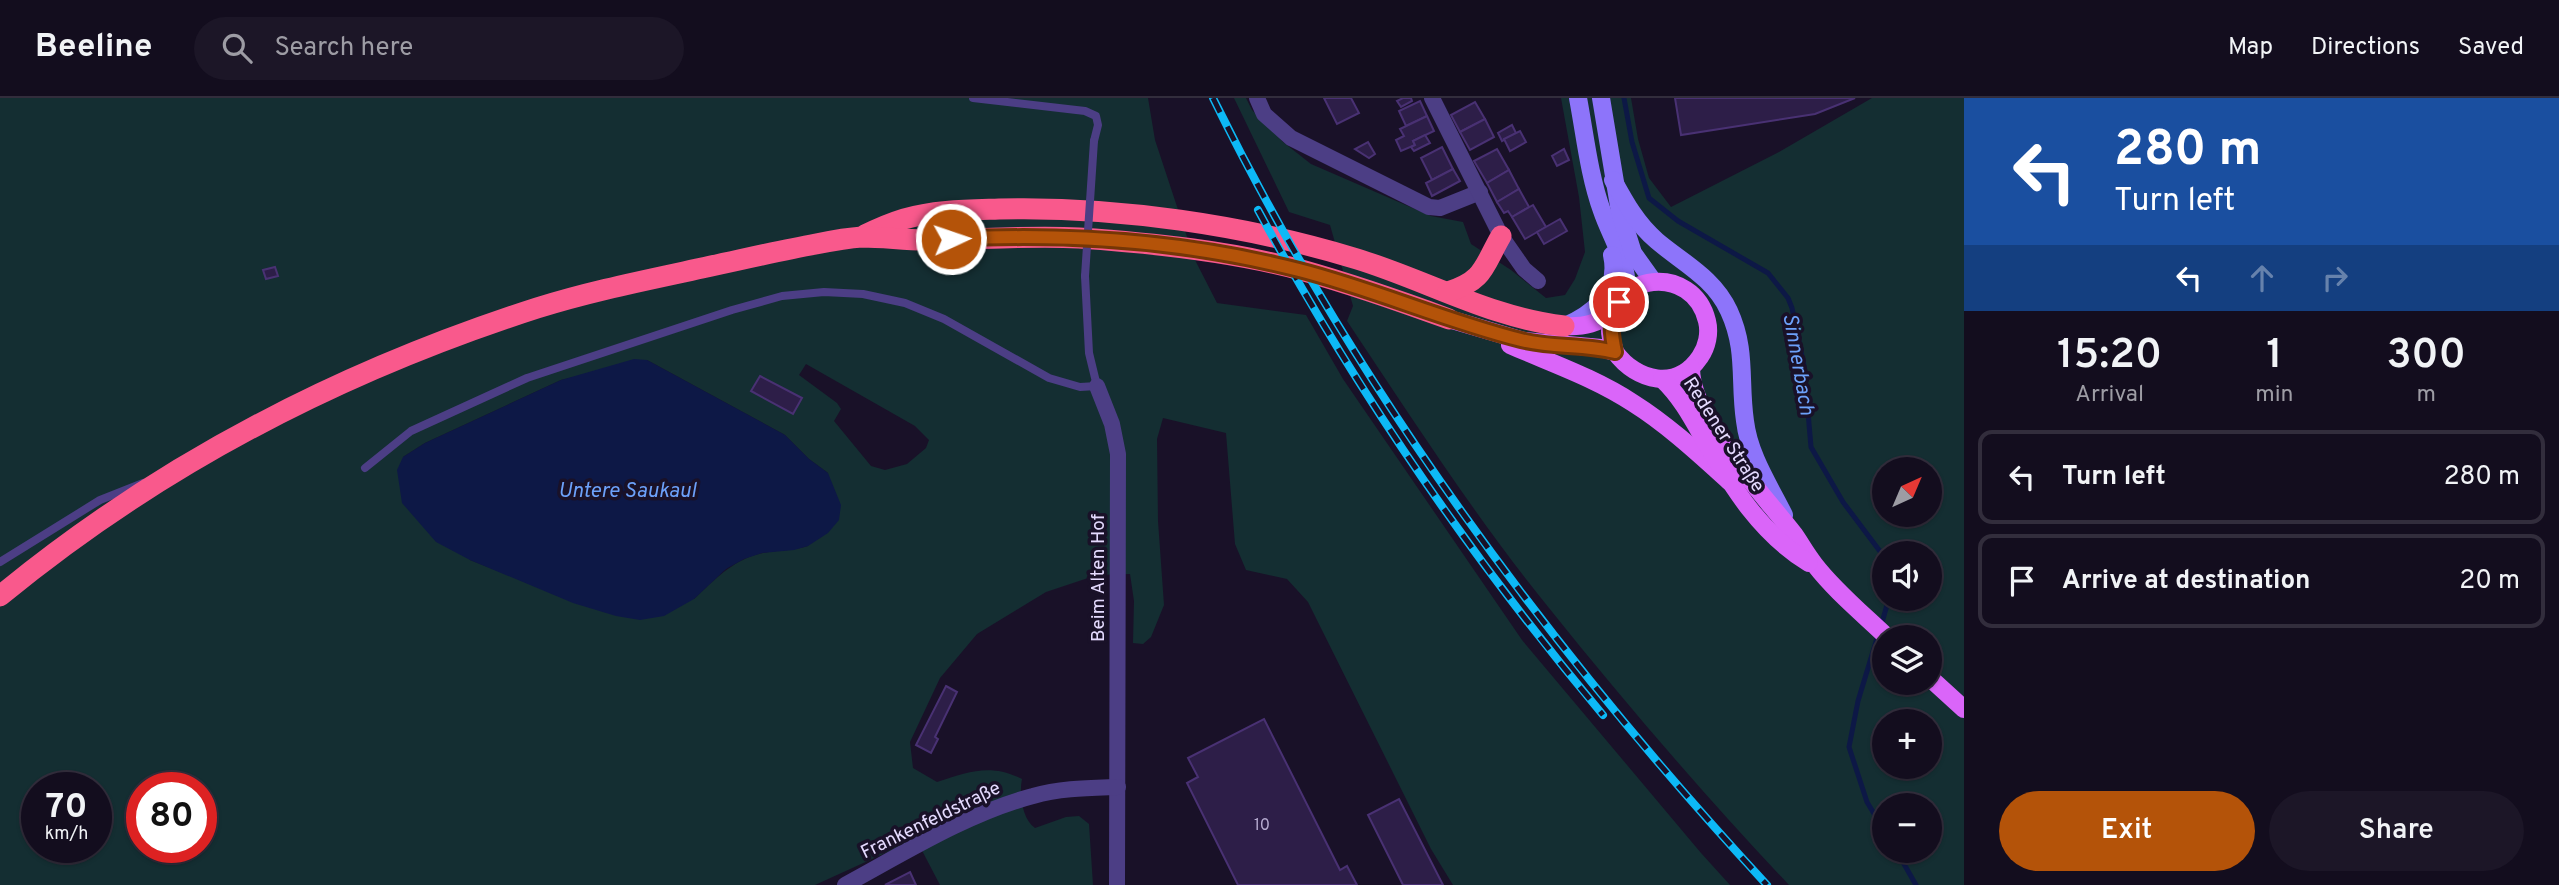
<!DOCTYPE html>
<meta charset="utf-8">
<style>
:root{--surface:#130d1e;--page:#1c1627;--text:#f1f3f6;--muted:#9d9ca4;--line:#322d3c;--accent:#b45309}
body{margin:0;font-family:Overpass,sans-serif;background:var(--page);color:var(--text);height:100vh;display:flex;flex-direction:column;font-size:26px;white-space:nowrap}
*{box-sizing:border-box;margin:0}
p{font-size:23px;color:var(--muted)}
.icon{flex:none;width:38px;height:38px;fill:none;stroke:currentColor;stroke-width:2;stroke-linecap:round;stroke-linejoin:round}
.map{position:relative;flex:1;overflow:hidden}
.sheet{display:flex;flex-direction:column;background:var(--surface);width:595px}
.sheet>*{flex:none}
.banner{background:#1a4fa0;color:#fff;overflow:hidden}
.needle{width:46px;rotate:44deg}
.tools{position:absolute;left:1872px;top:359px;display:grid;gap:14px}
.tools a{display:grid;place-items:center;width:70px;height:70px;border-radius:50%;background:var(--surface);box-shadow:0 2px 5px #0004,0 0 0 2px var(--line);font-size:35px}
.speed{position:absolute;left:21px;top:674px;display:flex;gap:14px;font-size:35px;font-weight:700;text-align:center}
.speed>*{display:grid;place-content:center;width:91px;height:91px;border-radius:50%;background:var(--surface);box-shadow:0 2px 5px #0004,0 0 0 2px var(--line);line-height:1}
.speed small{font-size:18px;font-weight:400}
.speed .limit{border:10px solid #d22;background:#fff;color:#111}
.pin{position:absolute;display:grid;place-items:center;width:60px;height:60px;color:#fff;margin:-30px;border:4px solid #fff;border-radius:50%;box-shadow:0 2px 7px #0007}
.me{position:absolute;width:77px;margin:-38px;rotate:87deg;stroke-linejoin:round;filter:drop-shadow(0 0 5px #0008)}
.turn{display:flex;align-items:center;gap:24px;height:147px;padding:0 35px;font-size:32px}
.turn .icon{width:91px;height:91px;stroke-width:2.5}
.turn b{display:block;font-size:49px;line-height:60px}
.lanes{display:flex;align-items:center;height:66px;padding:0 35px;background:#0003;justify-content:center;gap:35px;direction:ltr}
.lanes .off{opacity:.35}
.eta{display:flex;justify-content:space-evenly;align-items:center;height:119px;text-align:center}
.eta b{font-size:42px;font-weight:600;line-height:49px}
.action{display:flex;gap:14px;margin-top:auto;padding:14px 35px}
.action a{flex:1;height:80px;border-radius:42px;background:var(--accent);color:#fff;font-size:28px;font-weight:600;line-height:80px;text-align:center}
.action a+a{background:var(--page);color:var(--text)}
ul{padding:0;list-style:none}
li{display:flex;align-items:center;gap:21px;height:94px;margin:0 14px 10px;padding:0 21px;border:4px solid var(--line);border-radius:14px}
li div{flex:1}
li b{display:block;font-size:26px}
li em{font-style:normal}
header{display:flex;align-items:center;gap:42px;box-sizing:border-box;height:98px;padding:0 35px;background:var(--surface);border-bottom:2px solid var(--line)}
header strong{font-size:33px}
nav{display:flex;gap:38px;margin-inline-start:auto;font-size:24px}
.search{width:490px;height:63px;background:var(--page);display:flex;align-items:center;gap:18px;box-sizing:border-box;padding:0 24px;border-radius:38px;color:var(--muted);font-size:26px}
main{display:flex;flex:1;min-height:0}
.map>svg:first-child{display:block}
</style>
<header>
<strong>Beeline</strong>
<div class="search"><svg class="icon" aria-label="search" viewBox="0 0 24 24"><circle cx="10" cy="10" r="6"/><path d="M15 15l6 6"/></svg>Search here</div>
<nav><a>Map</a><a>Directions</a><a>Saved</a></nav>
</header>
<main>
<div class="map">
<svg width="1964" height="787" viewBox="0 0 1964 787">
<rect width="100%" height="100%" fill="#191128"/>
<g fill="#142e32" fill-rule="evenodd">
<path d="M0 0H1148L1155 42 1194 160 1217 205 1306 217 1343 281 1522 542 1701 755 1730 787H1453L1431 751 1308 504 1287 481 1246 472 1235 446 1226 335 1163 320 1157 341 1158 423 1164 507 1151 539 1143 546 1133 545 1134 503 1130 476 1097 477 1046 494 977 536 940 580 910 644 913 670 937 684C969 674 990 665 1022 681 1019 696 1022 721 1035 730L1066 719 1079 718 1089 726 1093 787H940L916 741 815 787H0ZM647 262 785 337 809 361 828 375 808 448C793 453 779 452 763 455 735 460 714 482 694 501L521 482 470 462 403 359 425 345 561 282ZM806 266 915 328 929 342 926 350 907 366 885 372 871 368 834 323 841 311 837 305 799 277ZM37 690H96V749H37ZM142 690H201V749H142Z"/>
<path d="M1234 0H1246L1252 12 1283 44 1311 66 1431 118 1463 124 1471 146 1511 172 1546 200 1565 197 1575 181 1585 154 1579 99 1561 0H1631L1638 41 1649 80 1671 109 1779 54 1872 0H1964V787H1789C1705 698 1625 605 1549 510 1475 419 1412 320 1347 223L1353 208 1330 127 1289 114ZM1885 371H1930V416H1885ZM1885 455H1930V500H1885ZM1885 539H1930V584H1885ZM1885 623H1930V668H1885ZM1885 707H1930V752H1885Z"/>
</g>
<path fill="#0d1846" d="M634 261 647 262 785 337 809 361 828 375 841 407 839 422 828 435 808 448 794 452 762 455 744 461 726 471 694 501 664 518 640 522 616 518 573 505 470 462 436 444 402 405 397 372 403 359 425 345 561 282Z"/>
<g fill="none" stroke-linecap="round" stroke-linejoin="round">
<g stroke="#0d1846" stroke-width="5">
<path d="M1624 0 1632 44 1649 100 1678 123 1768 175 1788 200 1792 210 1804 268 1811 349 1843 404 1885 460"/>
<path d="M1881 528 1889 500"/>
<path d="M1878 537 1858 603 1849 649 1867 704 1885 734"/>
<path d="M1896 752 1916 787"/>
</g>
</g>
<g fill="#2d1e48" stroke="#493173" stroke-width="2">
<path d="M1324 0H1351L1359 15 1337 26Z"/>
<path d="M1403 0H1411L1412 3 1401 9 1397 3Z"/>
<path d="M1675 0H1855L1815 16 1681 37Z"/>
<path d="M1420 3 1427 18 1406 28 1399 13Z"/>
<path d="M1475 4 1485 21 1460 34 1451 17Z"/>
<path d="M1427 18 1434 33 1413 43 1415 47 1401 53 1396 42 1404 38 1400 31Z"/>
<path d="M1485 21 1494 39 1470 52 1460 34Z"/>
<path d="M1512 27 1516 35 1502 43 1498 35Z"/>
<path d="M1520 33 1526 44 1510 53 1504 41Z"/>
<path d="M1425 37 1430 45 1414 53 1411 49 1415 47 1413 43Z"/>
<path d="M1368 44 1375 56 1369 60 1355 51Z"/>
<path d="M1442 49 1453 71 1432 82 1421 60Z"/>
<path d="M1497 51 1509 72 1487 85 1474 63Z"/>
<path d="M1564 51 1569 62 1557 68 1552 58Z"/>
<path d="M1453 71 1460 83 1432 98 1426 85Z"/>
<path d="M1509 72 1519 91 1497 104 1487 85Z"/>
<path d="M1519 91 1529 109 1512 119 1508 113 1504 115 1497 104Z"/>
<path d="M1533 107 1546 129 1525 141 1512 119Z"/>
<path d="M1560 121 1567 133 1544 146 1537 134Z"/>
<path d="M275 169 278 178 266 181 263 172Z"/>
<path d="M760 278 802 300 793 316 751 293Z"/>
<path d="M946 588 957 594 935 639 938 641 931 655 916 647Z"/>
<path d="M1264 621 1340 772 1347 768 1357 787H1238L1187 685 1198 679 1188 660Z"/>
<path d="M1399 701 1443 787H1403L1368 717Z"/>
<path d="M910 774 916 787H885Z"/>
</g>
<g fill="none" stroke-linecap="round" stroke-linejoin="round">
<g stroke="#4c3e85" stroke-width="8">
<path d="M973 0 1085 13 1096 18 1098 27 1094 43"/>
<path d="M365 370 411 333 527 280 732 212 782 198 824 194 863 196 905 205 944 221 1049 280 1080 289 1097 288 1089 255 1085 178"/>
<path d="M0 464 100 402 143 385"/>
</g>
<g stroke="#4c3e85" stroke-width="16">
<path d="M1257 0 1264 16 1291 40 1429 109 1440 110 1480 94"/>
<path d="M1432 0 1501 138 1524 171 1538 183"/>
<path d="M1097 288 1112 326 1118 356 1117 787"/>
<path d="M845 787C904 755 968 715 1033 698 1061 690 1089 690 1118 689"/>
</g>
<g stroke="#8d74fa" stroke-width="18">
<path d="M1578 0C1585 37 1589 77 1602 113 1611 140 1630 166 1626 196"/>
<path d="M1601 0 1620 114 1633 155 1653 183"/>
<path d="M1613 82C1625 104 1637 126 1657 143 1683 165 1714 180 1729 213 1747 252 1739 283 1745 323 1749 357 1769 387 1784 417"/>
<path d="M1565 228C1595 215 1620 193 1612 157"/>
</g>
<g stroke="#da65f9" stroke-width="18">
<path d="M1449 221 1524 243 1601 250 1615 254C1637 284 1677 293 1700 259 1707 249 1710 235 1707 223 1693 165 1609 174 1610 233 1610 240 1614 248 1615 254"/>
<path d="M1564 228C1584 229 1599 226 1614 212"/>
<path d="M1510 247C1551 265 1595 280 1633 305 1668 327 1699 356 1730 384"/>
<path d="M1691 270C1691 321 1763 396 1794 436 1801 446 1807 457 1815 467 1835 493 1863 516 1887 539"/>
<path d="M1662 281C1681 299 1692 320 1705 343 1733 390 1761 436 1809 465"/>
<path d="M1930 580 1964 611"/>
</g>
<g stroke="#f9598c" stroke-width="21">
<path d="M865 137C877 131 891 125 904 121 935 112 968 112 999 111 1115 108 1246 127 1357 161 1426 182 1491 220 1564 228"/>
<path d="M1448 194C1485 182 1483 169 1501 138"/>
<path d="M0 498C159 367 341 273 537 210 591 193 647 182 702 170 740 162 778 153 816 146 831 143 847 140 862 139 883 139 904 142 924 142 976 142 1027 137 1079 140 1153 145 1230 153 1301 172 1351 186 1400 203 1449 221"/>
</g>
<g stroke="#0db9f6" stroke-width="8">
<g id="rail">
<path d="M1213 0C1355 289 1549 551 1767 787"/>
<path d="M1258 112C1355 291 1472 461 1603 617"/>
</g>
</g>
<use href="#rail" stroke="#191128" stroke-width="5" stroke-dasharray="16" stroke-linecap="butt"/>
<path stroke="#4c3e85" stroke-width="8" d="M1085 178 1094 43"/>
</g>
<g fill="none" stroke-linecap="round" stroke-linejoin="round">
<g stroke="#753606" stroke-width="18">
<path id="route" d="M951 141C1067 135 1186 143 1299 172 1374 191 1445 223 1521 242 1552 250 1584 246 1615 254 1611 235 1609 221 1619 204"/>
</g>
<use href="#route" stroke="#b45309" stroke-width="12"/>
</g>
<g text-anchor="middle" stroke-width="7" stroke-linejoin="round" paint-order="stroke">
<g font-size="16" fill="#b6abd0">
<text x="1262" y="732">10</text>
</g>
<g font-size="19" fill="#e4dafe" stroke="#191128">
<text transform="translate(1725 336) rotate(57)" y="7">Redener Straße</text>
<text transform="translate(1097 480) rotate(-90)" y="7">Beim Alten Hof</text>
<text transform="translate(930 721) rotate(-26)" y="7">Frankenfeldstraße</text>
</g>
<g font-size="21" font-style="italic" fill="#6ca1fa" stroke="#191128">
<text transform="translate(1799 266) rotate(80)" y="7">Sinnerbach</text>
<text x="627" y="399">Untere Saukaul</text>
</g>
</g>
</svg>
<div class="tools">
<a><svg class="needle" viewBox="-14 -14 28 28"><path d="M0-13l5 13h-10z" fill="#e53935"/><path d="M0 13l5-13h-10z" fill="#9d9ca4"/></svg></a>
<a><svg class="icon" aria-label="sound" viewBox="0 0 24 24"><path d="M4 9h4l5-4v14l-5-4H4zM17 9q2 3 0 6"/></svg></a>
<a><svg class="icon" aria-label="layers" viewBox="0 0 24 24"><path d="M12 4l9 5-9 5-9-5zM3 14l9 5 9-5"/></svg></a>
<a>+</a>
<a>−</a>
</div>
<div class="speed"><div>70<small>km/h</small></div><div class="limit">80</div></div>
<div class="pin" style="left:1619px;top:204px;background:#d93025"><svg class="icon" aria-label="arrive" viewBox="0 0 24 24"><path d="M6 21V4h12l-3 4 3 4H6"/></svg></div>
<svg class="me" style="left:951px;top:141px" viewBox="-20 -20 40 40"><circle r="17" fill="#b45309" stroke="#fff" stroke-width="3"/><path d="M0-11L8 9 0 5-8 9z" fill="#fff"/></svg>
</div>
<section class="sheet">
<div class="banner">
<div class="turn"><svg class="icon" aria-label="left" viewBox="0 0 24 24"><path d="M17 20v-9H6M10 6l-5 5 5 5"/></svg><div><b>280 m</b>Turn left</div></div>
<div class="lanes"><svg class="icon" aria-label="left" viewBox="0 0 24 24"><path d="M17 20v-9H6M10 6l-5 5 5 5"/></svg><svg class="icon off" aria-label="ahead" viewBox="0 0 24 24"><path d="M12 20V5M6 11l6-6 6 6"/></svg><svg class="icon off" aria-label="right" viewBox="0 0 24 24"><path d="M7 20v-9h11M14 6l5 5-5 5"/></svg></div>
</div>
<div class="eta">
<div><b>15:20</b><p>Arrival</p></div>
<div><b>1</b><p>min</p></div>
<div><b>300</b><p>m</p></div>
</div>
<ul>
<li><svg class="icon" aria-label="left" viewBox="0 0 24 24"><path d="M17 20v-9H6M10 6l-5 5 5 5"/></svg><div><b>Turn left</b></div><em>280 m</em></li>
<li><svg class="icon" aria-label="arrive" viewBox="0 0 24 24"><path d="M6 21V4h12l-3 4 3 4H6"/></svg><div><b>Arrive at destination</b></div><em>20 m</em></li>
</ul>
<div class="action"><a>Exit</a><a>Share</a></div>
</section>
</main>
